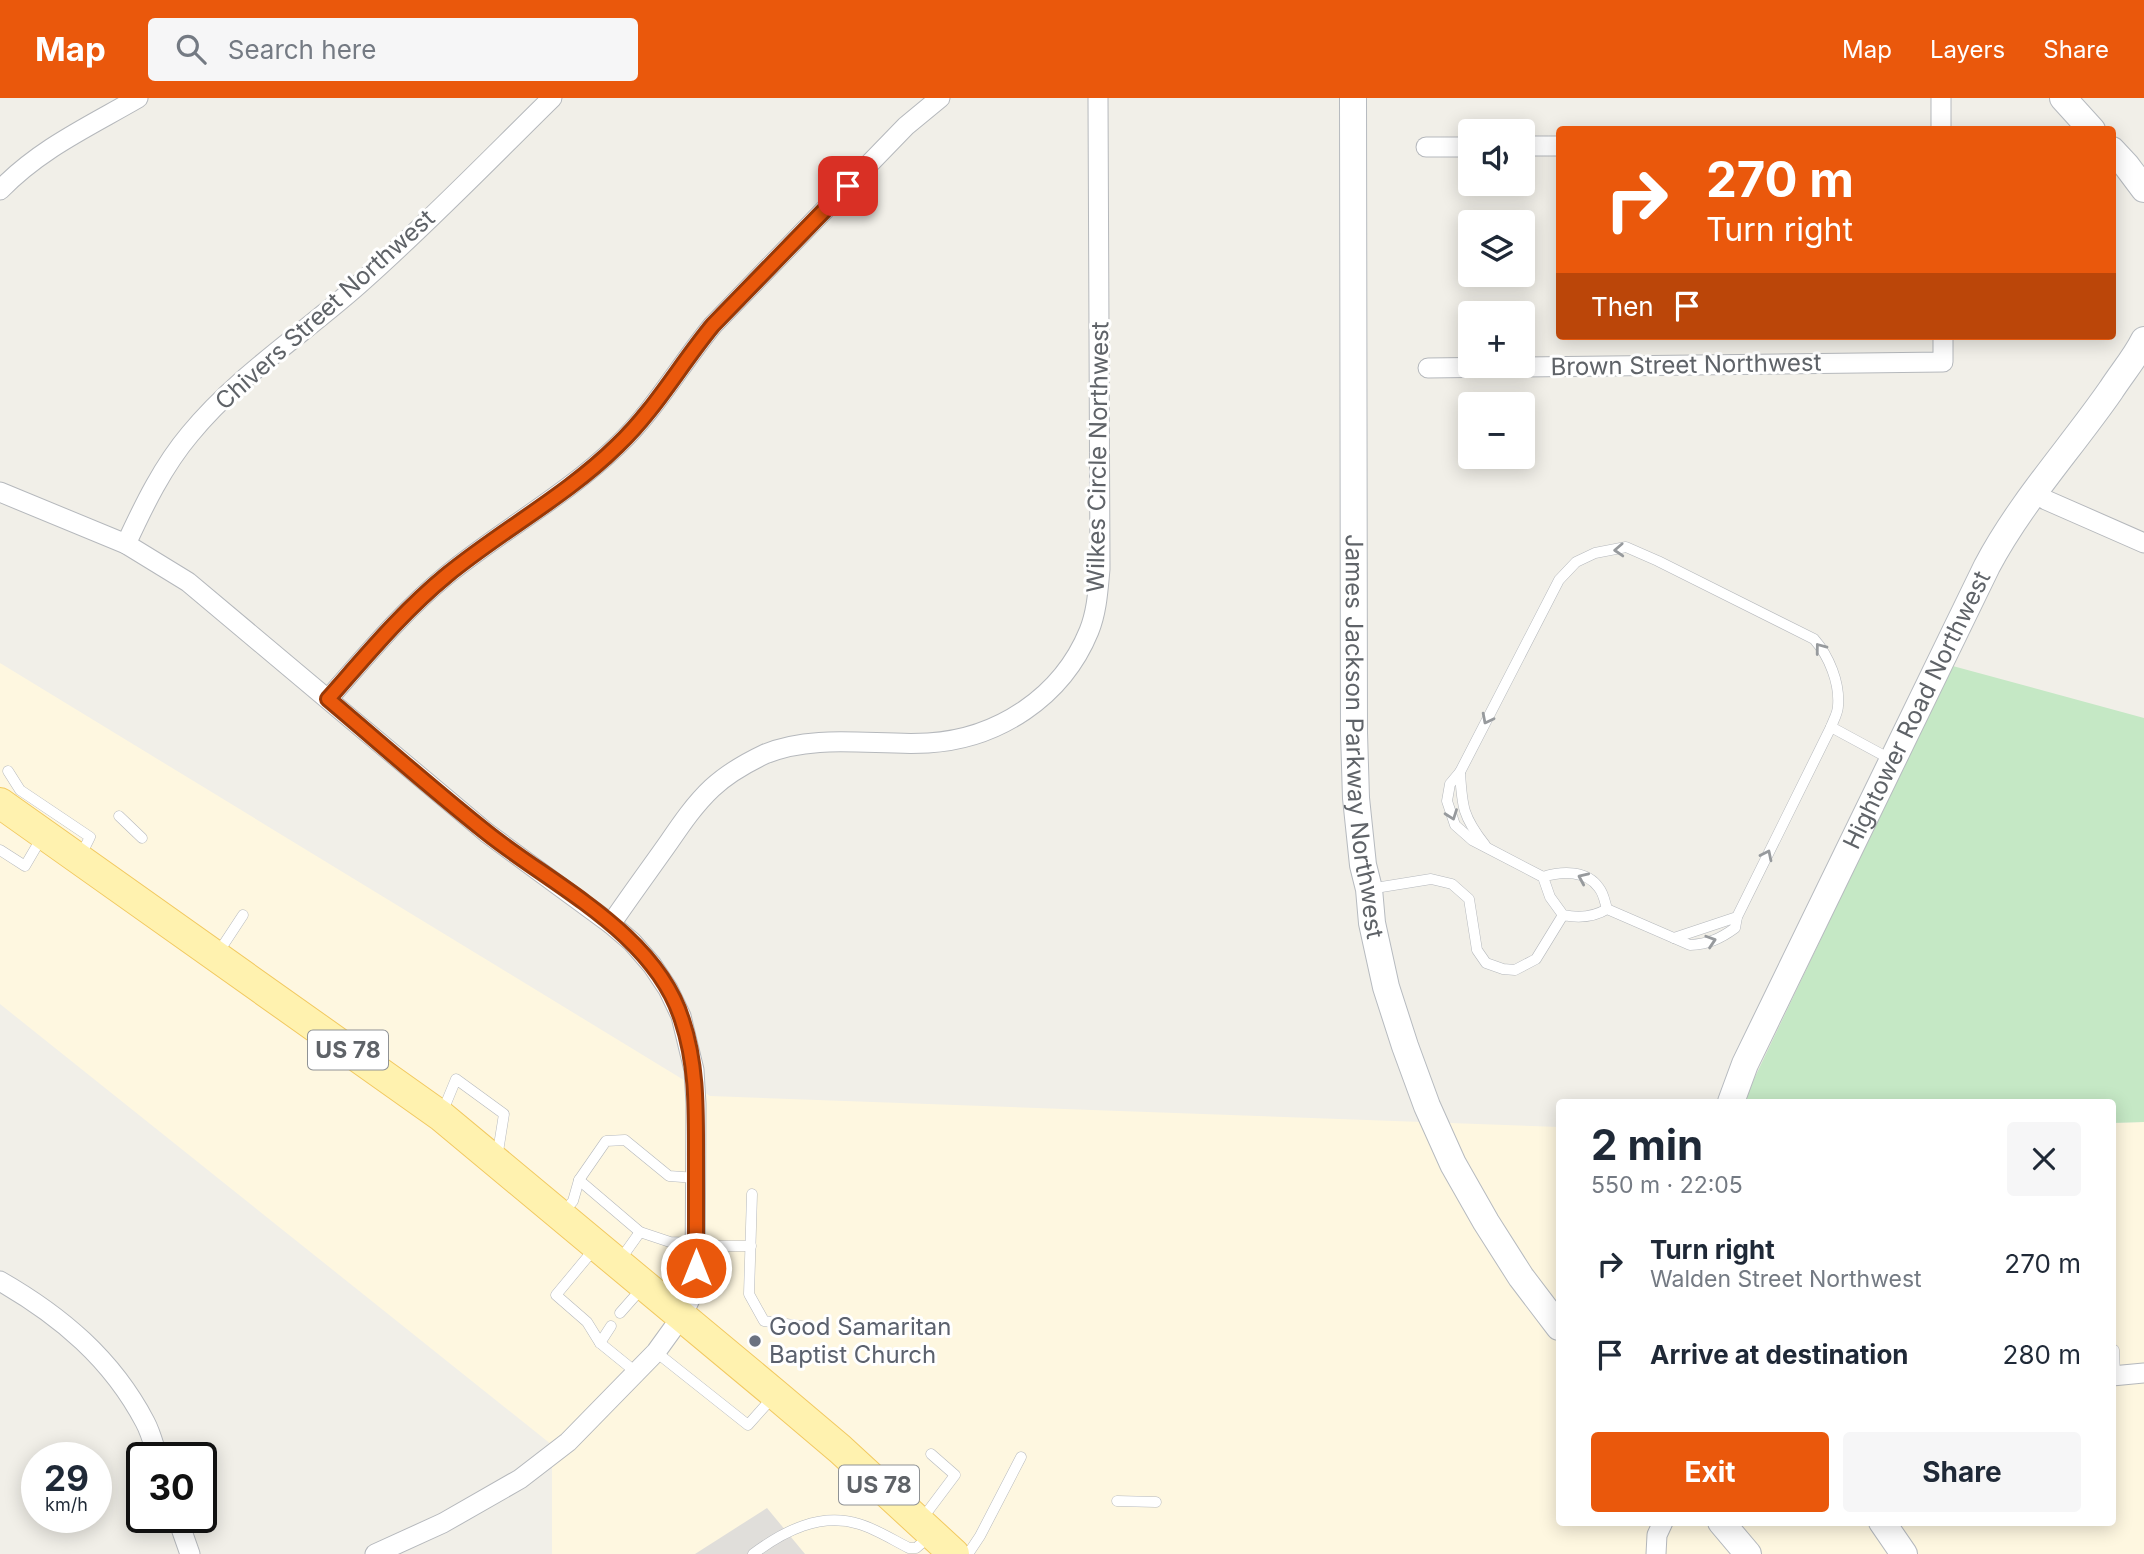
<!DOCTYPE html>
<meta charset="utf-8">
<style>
:root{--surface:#fff;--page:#f6f6f7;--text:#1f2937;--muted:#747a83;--accent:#ea580c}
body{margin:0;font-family:Inter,sans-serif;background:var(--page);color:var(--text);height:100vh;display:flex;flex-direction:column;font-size:26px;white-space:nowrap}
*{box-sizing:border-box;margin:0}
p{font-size:23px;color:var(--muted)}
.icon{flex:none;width:38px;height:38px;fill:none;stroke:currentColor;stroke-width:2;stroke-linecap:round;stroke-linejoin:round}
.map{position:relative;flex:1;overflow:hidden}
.panel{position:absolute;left:1556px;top:1001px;width:560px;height:427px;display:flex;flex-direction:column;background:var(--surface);border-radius:7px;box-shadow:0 4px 18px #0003}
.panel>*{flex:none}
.hud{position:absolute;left:1556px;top:28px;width:560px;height:214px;border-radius:7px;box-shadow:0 4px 18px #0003;background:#ea580c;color:#fff;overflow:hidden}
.fabs{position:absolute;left:1458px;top:21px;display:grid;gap:14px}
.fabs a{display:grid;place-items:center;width:77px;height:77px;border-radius:7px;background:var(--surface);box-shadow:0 4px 18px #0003;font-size:35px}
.speed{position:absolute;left:21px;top:1344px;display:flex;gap:14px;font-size:35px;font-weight:700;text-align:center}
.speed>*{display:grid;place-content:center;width:91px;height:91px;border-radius:50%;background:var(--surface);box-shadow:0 4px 18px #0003;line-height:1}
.speed small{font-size:18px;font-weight:400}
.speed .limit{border:4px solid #111;border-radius:10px;background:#fff;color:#111}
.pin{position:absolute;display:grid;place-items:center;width:60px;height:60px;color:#fff;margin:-30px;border-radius:14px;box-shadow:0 4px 10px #0006}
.me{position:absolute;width:77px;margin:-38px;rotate:0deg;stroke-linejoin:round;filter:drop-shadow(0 0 5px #0008)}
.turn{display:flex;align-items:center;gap:24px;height:147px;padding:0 35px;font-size:32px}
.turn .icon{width:91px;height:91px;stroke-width:2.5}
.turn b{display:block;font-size:49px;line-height:60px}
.then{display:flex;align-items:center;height:66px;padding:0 35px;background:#0003;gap:14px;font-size:26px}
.round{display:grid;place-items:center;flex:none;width:74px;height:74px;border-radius:7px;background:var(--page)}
.summary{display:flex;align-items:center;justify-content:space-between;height:119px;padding:0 35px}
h1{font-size:42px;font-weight:700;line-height:52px}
.button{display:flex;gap:14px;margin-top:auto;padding:14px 35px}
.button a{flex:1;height:80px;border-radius:7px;background:var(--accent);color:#fff;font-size:28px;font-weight:700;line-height:80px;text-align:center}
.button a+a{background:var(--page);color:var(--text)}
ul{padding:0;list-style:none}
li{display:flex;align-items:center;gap:21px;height:91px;padding:0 35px}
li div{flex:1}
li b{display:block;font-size:26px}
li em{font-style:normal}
header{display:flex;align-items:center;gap:42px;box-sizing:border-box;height:98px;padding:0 35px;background:var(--accent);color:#fff}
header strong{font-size:33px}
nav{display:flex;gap:38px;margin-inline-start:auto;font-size:24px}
.search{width:490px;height:63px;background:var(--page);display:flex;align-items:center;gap:18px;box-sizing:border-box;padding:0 24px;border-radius:7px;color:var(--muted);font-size:26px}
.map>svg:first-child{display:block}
</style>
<header>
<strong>Map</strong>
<div class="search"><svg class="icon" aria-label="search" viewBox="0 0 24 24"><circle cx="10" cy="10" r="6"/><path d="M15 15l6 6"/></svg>Search here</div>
<nav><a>Map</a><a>Layers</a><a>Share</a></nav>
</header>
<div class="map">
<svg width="2144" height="1456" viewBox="0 0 2144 1456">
<rect width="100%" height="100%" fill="#f1efe8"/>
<path fill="#fef7e0" d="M0 565 710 998 1559 1029V1424H2112V1025L2144 1024V1456H552V1347L0 906Z"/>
<path fill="#e0deda" d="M767 1410 805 1456H695Z"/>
<path fill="#c5e8c5" d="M1938 564 2144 620V1024L2112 1025V1004H1743L1829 824Z"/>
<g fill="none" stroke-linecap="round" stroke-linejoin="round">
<g stroke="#b5b8bc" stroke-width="11">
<g id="lane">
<path d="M1831 629 1892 662"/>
<path d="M8 673 20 692 90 739 81 757"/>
<path d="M1460 674C1462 709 1463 719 1485 747"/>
<path d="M119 718 142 740"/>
<path d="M0 752 25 768 42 739"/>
<path d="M1543 779C1562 773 1587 772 1599 790 1604 796 1605 805 1607 811"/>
<path d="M1369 791 1431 781 1452 786 1469 801 1477 852 1486 865 1503 871 1515 872 1536 861 1563 817 1550 799 1543 779 1472 742 1455 727 1447 703 1450 686 1460 674 1559 482 1576 464 1595 455 1626 449 1658 463 1814 541C1829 558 1840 585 1838 608 1838 615 1833 623 1831 629L1737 819 1735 830C1720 841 1708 846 1690 847L1607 811C1594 819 1578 820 1563 817"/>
<path d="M1674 840 1737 819"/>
<path d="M218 855 243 817"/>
<path d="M442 1015 456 981 504 1016 497 1060"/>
<path d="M579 1082 640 1134 670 1144 696 1145"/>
<path d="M752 1096 749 1196 764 1223 808 1229"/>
<path d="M562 1116 573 1103 579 1082 606 1043 625 1042 669 1078 696 1080"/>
<path d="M696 1148H751"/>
<path d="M595 1150 556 1197 587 1224 600 1245 637 1275"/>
<path d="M620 1162 640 1134"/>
<path d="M620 1215 642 1190"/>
<path d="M600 1245 611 1228"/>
<path d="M2114 1252 2115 1278"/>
<path d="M656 1254 748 1327 773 1299"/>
<path d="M1117 1403 1156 1404"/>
<path d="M922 1421 955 1377 931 1356"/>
<path d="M753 1456C784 1433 820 1414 859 1426 876 1431 893 1442 909 1450H916L930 1438"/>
<path d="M968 1456 980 1438 1021 1359"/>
</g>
</g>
<g stroke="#b5b8bc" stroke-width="21">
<g id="street">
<path d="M1941 0V32"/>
<path d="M1522 48H1559"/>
<path d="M1426 49H1470"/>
<path d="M0 92C41 50 88 29 138 0"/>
<path d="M1428 270 1943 264V238"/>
<path d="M2034 393 2046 402 2144 445"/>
<path d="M0 394 126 446 188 484 487 735 611 826 632 844 652 867 668 891 681 918 694 972 696 1006 695 1191 682 1218 656 1254 568 1344 520 1381 443 1425 375 1456"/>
<path d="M126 446C144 407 163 368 190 336 239 276 308 233 365 181 430 123 490 61 552 0"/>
<path d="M328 601C366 558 402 514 447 477 502 432 565 398 617 348 655 312 680 267 713 227L906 28 940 0"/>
<path d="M611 826C630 798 650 771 669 744 682 725 695 706 712 690 727 676 746 665 765 656 816 635 875 648 928 645 998 641 1062 599 1089 533 1097 513 1098 492 1100 471L1098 0"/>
<path d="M0 1183C61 1218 112 1261 145 1324 151 1335 154 1348 158 1360"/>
<path d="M2112 1278 2144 1275"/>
<path d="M177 1419 190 1456"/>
<path d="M1656 1456 1657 1437 1663 1424"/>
</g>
</g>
<g stroke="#b6babf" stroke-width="28">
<g id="secondary">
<path id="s1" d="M1353 0 1354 635 1356 700 1363 767 1369 791 1372 825 1386 889 1405 948 1427 1008 1453 1066 1486 1124 1521 1179 1559 1229"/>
<path d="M2063 0 2092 32"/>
<path d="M2112 52 2126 67 2144 91"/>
<path id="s2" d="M1731 1004 1745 966 1987 468C2021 404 2070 351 2111 292 2122 275 2135 260 2144 242"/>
<path d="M1721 1424 1748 1456"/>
<path d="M1882 1424 1904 1456"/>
</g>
</g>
<g stroke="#f2c960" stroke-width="32">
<path id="primary" d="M0 705 441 1018 775 1296 840 1351 954 1456"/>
</g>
<use href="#lane" stroke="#fff" stroke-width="10"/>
<use href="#street" stroke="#fff" stroke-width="19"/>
<use href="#secondary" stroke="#fff" stroke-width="26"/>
<use href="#primary" stroke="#fff2af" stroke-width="30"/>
</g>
<defs><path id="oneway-chevron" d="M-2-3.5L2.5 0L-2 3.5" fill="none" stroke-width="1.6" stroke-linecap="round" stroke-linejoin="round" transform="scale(1.75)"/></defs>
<g stroke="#979a9d">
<use href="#oneway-chevron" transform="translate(1619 452) rotate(177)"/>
<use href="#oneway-chevron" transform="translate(1820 550) rotate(-127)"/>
<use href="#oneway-chevron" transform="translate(1487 621) rotate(117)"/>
<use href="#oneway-chevron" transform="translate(1452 717) rotate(70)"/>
<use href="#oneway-chevron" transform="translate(1767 757) rotate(-64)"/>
<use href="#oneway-chevron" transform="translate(1583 780) rotate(-156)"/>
<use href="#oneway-chevron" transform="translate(1711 843) rotate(-18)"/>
</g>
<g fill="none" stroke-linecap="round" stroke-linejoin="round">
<g stroke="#983908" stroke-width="18">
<path id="route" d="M696 1170C696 1133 696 1095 696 1058 696 1011 697 967 682 922 655 835 552 787 486 734 432 691 380 645 328 601 366 558 402 514 447 477 502 432 566 398 617 348 655 312 680 267 713 227L848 88"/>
</g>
<use href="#route" stroke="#ea580c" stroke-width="12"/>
</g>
<circle fill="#6b7280" stroke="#fff" stroke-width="2.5" cx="755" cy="1243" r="7"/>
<g text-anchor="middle" stroke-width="6" stroke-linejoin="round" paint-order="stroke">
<g fill="#fff" stroke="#8f9295" stroke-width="2">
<rect x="308" y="932.5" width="80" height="39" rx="5"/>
<rect x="839" y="1367.5" width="80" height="39" rx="5"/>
</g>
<g font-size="23" font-weight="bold" fill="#5f6368">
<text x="348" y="960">US 78</text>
<text x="879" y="1395">US 78</text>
</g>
<g font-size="24" fill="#5f6368" stroke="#fff">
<text transform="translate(325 212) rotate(-42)" y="8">Chivers Street Northwest</text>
<text transform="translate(1686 267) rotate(-1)" y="8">Brown Street Northwest</text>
<text transform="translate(1098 359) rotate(-89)" y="8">Wilkes Circle Northwest</text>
<text dy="8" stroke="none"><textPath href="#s2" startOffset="434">Hightower Road Northwest</textPath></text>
<text dy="8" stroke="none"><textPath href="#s1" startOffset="639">James Jackson Parkway Northwest</textPath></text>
</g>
<g font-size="24" fill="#5b616d" stroke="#fff" text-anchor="start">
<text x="769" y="1237">Good Samaritan<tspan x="769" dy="28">Baptist Church</tspan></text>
</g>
</g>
</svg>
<div class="fabs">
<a><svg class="icon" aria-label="sound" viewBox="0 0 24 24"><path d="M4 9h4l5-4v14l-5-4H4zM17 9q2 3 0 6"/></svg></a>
<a><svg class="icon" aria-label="layers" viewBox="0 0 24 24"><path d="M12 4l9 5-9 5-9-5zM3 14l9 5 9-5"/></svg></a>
<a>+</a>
<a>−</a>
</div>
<div class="speed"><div>29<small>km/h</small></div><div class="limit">30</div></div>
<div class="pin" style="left:848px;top:88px;background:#d93025"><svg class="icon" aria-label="arrive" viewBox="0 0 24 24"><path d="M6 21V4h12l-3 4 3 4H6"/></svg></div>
<svg class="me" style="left:696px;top:1170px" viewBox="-20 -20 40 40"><circle r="17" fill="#ea580c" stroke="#fff" stroke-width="3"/><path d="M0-11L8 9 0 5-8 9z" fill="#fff"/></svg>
<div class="hud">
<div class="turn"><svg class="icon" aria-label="right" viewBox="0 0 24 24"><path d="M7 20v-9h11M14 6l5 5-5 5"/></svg><div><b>270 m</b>Turn right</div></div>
<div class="then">Then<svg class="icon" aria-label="arrive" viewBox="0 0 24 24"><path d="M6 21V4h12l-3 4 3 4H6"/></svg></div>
</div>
<section class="panel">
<div class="summary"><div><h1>2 min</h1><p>550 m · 22:05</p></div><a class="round"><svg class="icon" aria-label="close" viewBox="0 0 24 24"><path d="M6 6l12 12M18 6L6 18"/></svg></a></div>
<ul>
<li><svg class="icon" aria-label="right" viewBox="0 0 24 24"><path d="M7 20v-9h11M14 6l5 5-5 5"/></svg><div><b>Turn right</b><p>Walden Street Northwest</p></div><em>270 m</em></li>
<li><svg class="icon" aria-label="arrive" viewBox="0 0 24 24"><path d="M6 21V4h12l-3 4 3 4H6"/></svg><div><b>Arrive at destination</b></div><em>280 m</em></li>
</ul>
<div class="button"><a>Exit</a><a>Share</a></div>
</section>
</div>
